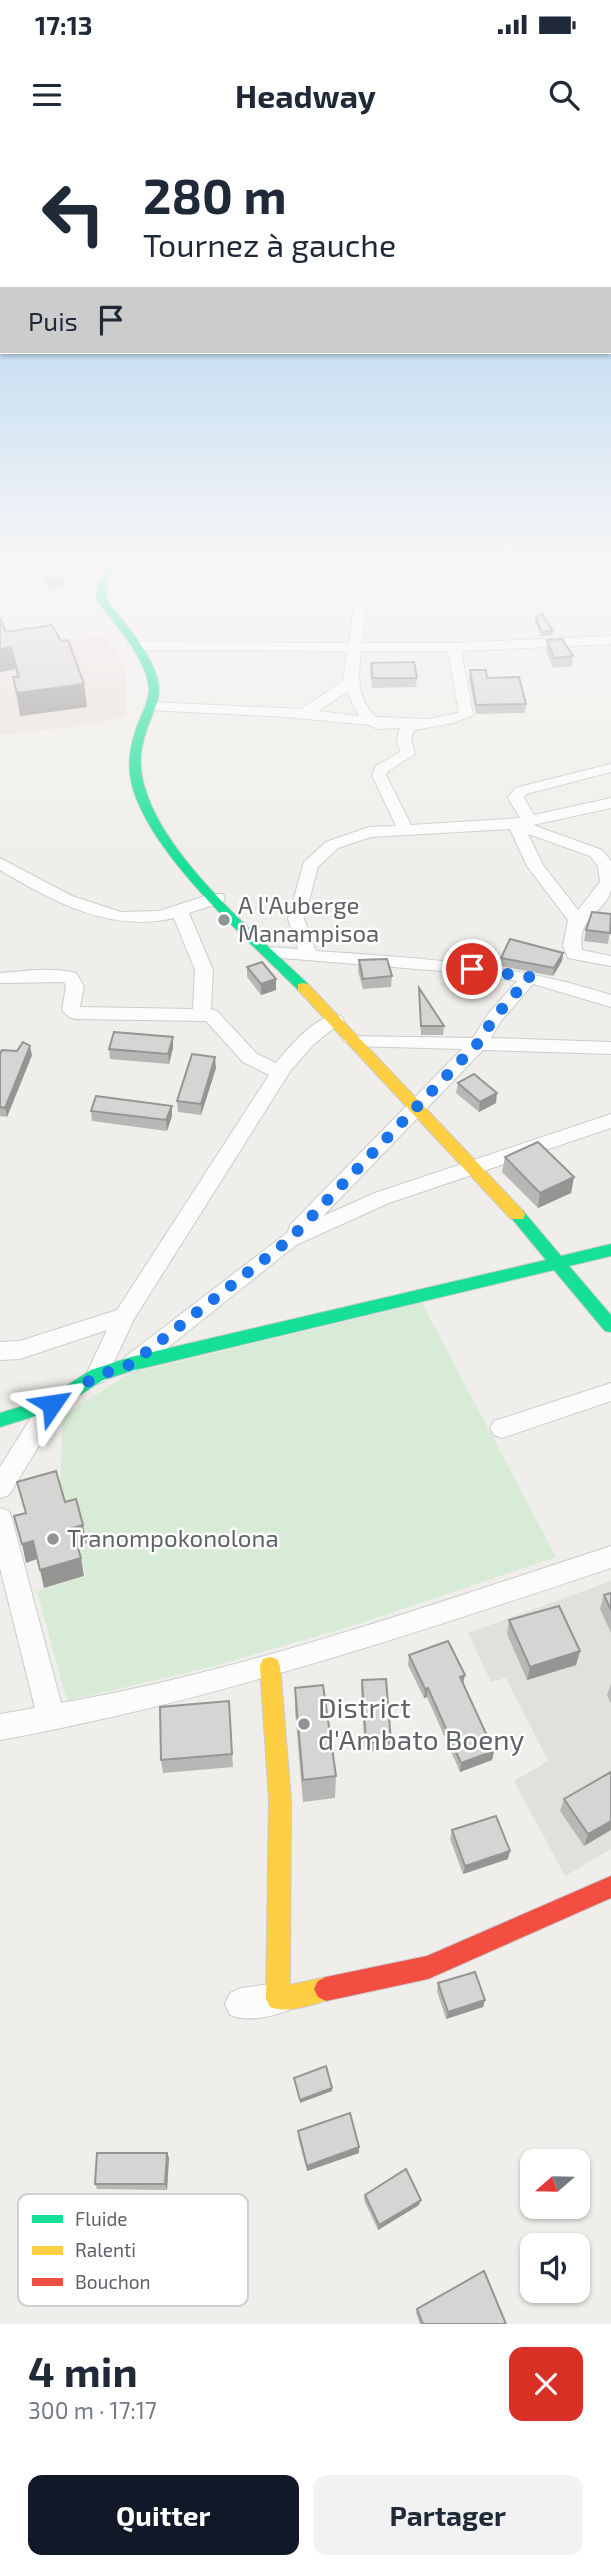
<!DOCTYPE html>
<html lang="fr">
<meta charset="utf-8">
<style>
:root{--surface:#fff;--page:#f2f2f3;--text:#1f2937;--muted:#747a83;--accent:#111827}
body{margin:0;font-family:"Exo 2",sans-serif;background:var(--page);color:var(--text);height:100vh;display:flex;flex-direction:column;font-size:26px;white-space:nowrap}
*{box-sizing:border-box;margin:0}
p{font-size:23px;color:var(--muted)}
.icon{flex:none;width:38px;height:38px;fill:none;stroke:currentColor;stroke-width:2;stroke-linecap:round;stroke-linejoin:round}
.map{position:relative;height:2184px;overflow:hidden}
.details{display:flex;flex-direction:column;background:var(--surface);flex:1}
.details>*{flex:none}
.hud{position:absolute;left:0px;top:0px;width:612px;height:214px;box-shadow:0 2px 5px #0004;background:#fff;color:var(--text);overflow:hidden}
.needle{width:46px;rotate:250deg}
.tools{position:absolute;left:520px;top:2009px;display:grid;gap:14px}
.tools a{display:grid;place-items:center;width:70px;height:70px;border-radius:14px;background:var(--surface);box-shadow:0 2px 5px #0004;font-size:35px}
.pin{position:absolute;display:grid;place-items:center;width:60px;height:60px;color:#fff;margin:-30px;border:4px solid #fff;border-radius:50%;box-shadow:0 2px 7px #0007}
.me{position:absolute;width:77px;margin:-38px;rotate:58deg;stroke-linejoin:round;filter:drop-shadow(0 0 5px #0008)}
.turn{display:flex;align-items:center;gap:24px;height:147px;padding:0 28px;font-size:32px}
.turn .icon{width:91px;height:91px;stroke-width:2.5}
.turn b{display:block;font-size:49px;line-height:60px}
.then{display:flex;align-items:center;height:66px;padding:0 28px;background:#0003;gap:14px;font-size:26px}
.round{display:grid;place-items:center;flex:none;width:74px;height:74px;border-radius:14px;background:var(--page)}
.head{display:flex;align-items:center;justify-content:space-between;height:119px;padding:0 28px}
h1{font-size:42px;font-weight:700;line-height:52px}
.button{display:flex;gap:14px;margin-top:auto;padding:14px 28px}
.button a{flex:1;height:80px;border-radius:14px;background:var(--accent);color:#fff;font-size:28px;font-weight:700;line-height:80px;text-align:center}
.button a+a{background:var(--page);color:var(--text)}
.status{display:flex;justify-content:space-between;align-items:center;height:49px;padding:0 35px;background:var(--surface);direction:ltr}
.status svg{height:19px;fill:currentColor}
header{display:flex;justify-content:space-between;align-items:center;height:91px;padding:0 28px;background:var(--surface);font-size:32px;font-weight:700}
.map>svg:first-child{display:block}
</style>
<div class="status"><b>17:13</b><svg viewBox="0 0 49 12"><path d="M0 12V9h3v3zM5 12V6h3v6zM10 12V3h3v9zM15 12V0h3v12zM26 1h20v11H26zM47 4h2v5h-2z"/></svg></div>
<header><svg class="icon" aria-label="menu" viewBox="0 0 24 24"><path d="M4 6h16M4 12h16M4 18h16"/></svg>Headway<svg class="icon" aria-label="search" viewBox="0 0 24 24"><circle cx="10" cy="10" r="6"/><path d="M15 15l6 6"/></svg></header>
<div class="map">
<svg width="611" height="2184" viewBox="0 0 611 2184">
<rect width="100%" height="100%" fill="#efeeea"/>
<path fill="#e2e0da" d="M611 1441V1709L565 1736 514 1641 548 1621 506 1538 491 1542 468 1493Z"/>
<path fill="#eae0de" d="M100 495 119 514 126 538 125 577 82 586 0 595V512Z"/>
<path fill="#d8ebd6" d="M422 1163 556 1417 355 1485 214 1526 67 1561 37 1451 86 1436 77 1407 88 1403 81 1377 70 1379 60 1348 63 1276 128 1234Z"/>
<g fill="none" stroke-linecap="round" stroke-linejoin="round">
<g stroke="#cbcccc" stroke-width="2">
<g id="street">
<path d="M41 424H59L0 443V435Z"/>
<path d="M543 424H556L531 448H523V442Z"/>
<path d="M360 461 366 465 362 503H454L611 496V504L461 511 473 575 453 583 414 590 411 599 415 614 388 631 386 635 411 685 520 678 508 658 515 648 611 624V632L526 654 524 658 534 675 611 658V668L533 685 602 710 611 721C611 729 611 742 611 750 604 775 577 775 582 810L611 816V826L568 818 563 806 568 780 527 726 510 689 371 697 338 708 318 727 304 779 316 811C419 818 512 823 611 855V867L533 844 501 881 491 898 611 902V914L483 910 323 1076 375 1053 611 974V988L389 1063 296 1105 141 1229 133 1232 125 1229 122 1223 125 1217 288 1092 290 1085 462 909 352 906 343 900 345 896 473 898 488 874 517 841 442 831 269 817 260 812 269 807 298 809 288 779 304 722 326 702 369 687 396 686 372 635 376 626 400 612 397 599 400 588 378 589 369 585 287 577 150 570 143 566 150 562 301 569 343 541 347 511 134 510 127 506 134 502 349 503 354 465ZM361 511H448L459 573 428 579 376 577C356 558 358 536 361 511ZM347 552 359 576 318 571ZM528 694 590 716 598 726 600 742 578 770 543 725Z"/>
<path d="M0 718 72 756 121 772 159 771 211 754H223L225 758 223 762 189 773 213 830 211 869 217 871 257 914 276 923C288 908 320 870 341 876L344 880 314 904 291 930 134 1179 105 1241 97 1244 89 1241 86 1235 107 1190 20 1219 0 1220V1202L20 1201 117 1170 269 935 243 922 206 881 75 879 69 877 62 870 66 846 64 842 0 843V833C25 831 52 827 76 833L84 846 80 867 193 869 195 830 174 778C110 793 54 762 0 730Z"/>
<path d="M611 1243V1261L502 1298 494 1295 490 1288 494 1281Z"/>
<path d="M52 1255 60 1257 64 1264 9 1355 0 1358V1327L44 1257Z"/>
<path d="M0 1368 9 1371 12 1379 61 1563C249 1530 430 1465 611 1406V1428C410 1495 209 1562 0 1600V1574L35 1568 0 1428Z"/>
<path d="M278 1843 289 1848 294 1859 289 1870C271 1877 248 1882 230 1875L225 1864 230 1853 241 1848Z"/>
</g>
</g>
<g stroke="#cacacb" stroke-width="2">
<g id="fast">
<path d="M108 424H117L108 442 106 459C123 482 159 520 159 550 159 560 154 571 150 581 141 604 137 624 145 648 165 718 256 794 308 844V850H298C247 799 154 718 133 649 126 625 130 604 139 581 143 572 148 561 149 551 149 520 113 483 96 459L98 442Z"/>
<path d="M517 1069 523 1071 561 1116 611 1104V1116L569 1126 611 1175V1192L605 1191 554 1130 131 1231 103 1240 58 1269 0 1287V1273L46 1259 91 1230 131 1217 546 1120 509 1075Z"/>
</g>
</g>
<g stroke="#cacacb" stroke-width="2">
<g id="slow">
<path d="M303 843 308 844 523 1071 525 1075 523 1079H511L298 850V844Z"/>
<path d="M270 1517 277 1519 280 1526 291 1660 290 1845 326 1837 334 1841 338 1849 334 1857C318 1864 286 1874 270 1867L266 1859 269 1660 260 1526 263 1519Z"/>
</g>
</g>
<g stroke="#cacacb" stroke-width="2">
<path id="jam" d="M611 1736V1758L428 1839 326 1861 318 1857 314 1849 318 1841 326 1837 427 1816Z"/>
</g>
<use href="#street" fill="#fdfcfc" fill-rule="evenodd"/>
<use href="#fast" fill="#16e098" fill-rule="evenodd"/>
<use href="#slow" fill="#ffcf43" fill-rule="evenodd"/>
<use href="#jam" fill="#f24e42" fill-rule="evenodd"/>
</g>
<g fill="#b8b7b5">
<path d="M36 425 65 446 49 449 37 434Z"/>
<path d="M536 477 553 491V496H541L535 482Z"/>
<path d="M0 478 6 492 84 544 87 567 20 576 17 560 13 537H17L15 529 0 532Z"/>
<path d="M547 500 573 516 572 526 553 528 546 510Z"/>
<path d="M371 523 417 538 416 547 372 548 370 533Z"/>
<path d="M470 530 487 538 526 564 525 573 476 574 469 539Z"/>
<path d="M611 783 608 804 584 801 586 790Z"/>
<path d="M563 813 562 821 553 836 500 826 501 818Z"/>
<path d="M359 820 392 836 391 847 363 849 358 831Z"/>
<path d="M247 827 276 850 261 855 247 837Z"/>
<path d="M419 848 444 886 443 895H421L419 857Z"/>
<path d="M173 897V908L169 924 110 919 109 909Z"/>
<path d="M17 911 32 915 7 977 0 976V914Z"/>
<path d="M216 928 201 975 178 972 177 961Z"/>
<path d="M458 943 496 963 479 972 456 953Z"/>
<path d="M172 966V976L167 991 92 981 91 971Z"/>
<path d="M505 1017 574 1037 571 1053 538 1068 502 1032Z"/>
<path d="M611 1453V1493L600 1469 604 1455Z"/>
<path d="M509 1480 580 1511 576 1525 527 1540 507 1494Z"/>
<path d="M409 1515 463 1544 494 1611 492 1620 460 1632 427 1557 424 1558 408 1525Z"/>
<path d="M362 1540 391 1602 390 1611H365L361 1549Z"/>
<path d="M611 1544V1564L607 1555Z"/>
<path d="M295 1548 336 1636 335 1658 303 1662 295 1571Z"/>
<path d="M229 1561 233 1627 163 1633 161 1620Z"/>
<path d="M611 1632 584 1706 560 1671 564 1659Z"/>
<path d="M452 1690 508 1719 463 1734 450 1699Z"/>
<path d="M438 1843 485 1860 483 1867 446 1879 437 1851Z"/>
<path d="M298 1991 359 2013 307 2031 298 1997Z"/>
<path d="M167 2013 169 2018 167 2050 97 2049 95 2044Z"/>
<path d="M365 2055 419 2065 378 2090 364 2060Z"/>
<path d="M417 2169 506 2184H420L416 2173Z"/>
</g>
<g fill="#969594">
<path d="M64 437 65 446 49 449 48 440Z"/>
<path d="M11 507 15 529 0 532V509Z"/>
<path d="M84 544 87 567 20 576 17 553Z"/>
<path d="M563 813 562 821 553 836 554 828Z"/>
<path d="M276 839V850L261 855V844Z"/>
<path d="M173 897V908L169 924 168 914Z"/>
<path d="M30 906 32 915 7 977 5 968Z"/>
<path d="M215 917 216 928 201 975V964Z"/>
<path d="M497 953 496 963 479 972 480 962Z"/>
<path d="M172 966V976L167 991 166 980Z"/>
<path d="M574 1037 571 1053 538 1068 540 1053Z"/>
<path d="M83 1385 87 1403 76 1407 72 1388Z"/>
<path d="M33 1401 37 1419 26 1423 22 1404Z"/>
<path d="M81 1418 84 1436 44 1448 40 1430Z"/>
<path d="M580 1511 576 1525 527 1540 530 1527Z"/>
<path d="M465 1535 463 1544 460 1537Z"/>
<path d="M428 1548 427 1557 424 1558 425 1549Z"/>
<path d="M494 1611 492 1620 460 1632 461 1623Z"/>
<path d="M611 1681V1690L584 1706 588 1694Z"/>
<path d="M510 1711 508 1719 463 1734 465 1726Z"/>
<path d="M485 1860 483 1867 446 1879 448 1872Z"/>
<path d="M332 1948V1951L300 1963V1960Z"/>
<path d="M359 2007V2013L307 2031V2026Z"/>
<path d="M167 2013 169 2018 167 2050 165 2044Z"/>
<path d="M421 2060 419 2065 378 2090 379 2085Z"/>
</g>
<g fill="#d6d5d3" stroke="#969594" stroke-width="2">
<path d="M40 424H54L64 437 48 440 36 425Z"/>
<path d="M542 474 553 491 541 492 536 477Z"/>
<path d="M0 478 6 492 52 485 61 501 68 500 84 544 17 553 13 537H19L11 507 0 509Z"/>
<path d="M562 499 573 516 554 518 547 500Z"/>
<path d="M414 522 417 538H373L371 523Z"/>
<path d="M470 530H486L487 538 519 537 526 564 476 565Z"/>
<path d="M592 772 611 774 610 793 586 790Z"/>
<path d="M510 799 563 813 554 828 501 818Z"/>
<path d="M387 819 392 836 363 839 359 820Z"/>
<path d="M262 822 276 839 261 844 247 827Z"/>
<path d="M419 848 444 886H421Z"/>
<path d="M114 892 173 897 168 914 109 909Z"/>
<path d="M23 902 30 906 5 968 0 967V914L2 910 17 911Z"/>
<path d="M192 914 215 917 201 964 177 961Z"/>
<path d="M474 934 497 953 480 962 458 943Z"/>
<path d="M96 956 172 966 166 980 91 971Z"/>
<path d="M538 1002 574 1037 540 1053 505 1017Z"/>
<path d="M56 1331 65 1362 76 1359 83 1385 72 1388 81 1418 40 1430 33 1401 22 1404 14 1376 26 1373 17 1342Z"/>
<path d="M611 1453V1470L604 1455Z"/>
<path d="M559 1466 580 1511 530 1527 509 1480Z"/>
<path d="M448 1501 465 1535 460 1537 494 1611 461 1623 428 1548 425 1549 409 1515Z"/>
<path d="M386 1539 391 1602 366 1603 362 1540Z"/>
<path d="M323 1545 336 1636 303 1640 295 1548Z"/>
<path d="M229 1561 232 1614 161 1620 160 1567Z"/>
<path d="M611 1632V1681L588 1694 564 1659Z"/>
<path d="M496 1676 510 1711 465 1726 452 1690Z"/>
<path d="M475 1832 485 1860 448 1872 438 1843Z"/>
<path d="M326 1926 332 1948 300 1960 294 1938Z"/>
<path d="M350 1973 359 2007 307 2026 298 1991Z"/>
<path d="M97 2013H167L165 2044H95Z"/>
<path d="M406 2029 421 2060 379 2085 365 2055Z"/>
<path d="M484 2131 506 2184H423L417 2169Z"/>
</g>
<linearGradient id="sky" x2="0" y2="1"><stop stop-color="#97c6ef"/><stop offset="0.58" stop-color="#f8f7f6"/><stop offset="1" stop-color="#f8f7f6" stop-opacity="0"/></linearGradient>
<rect width="611" height="729" fill="url(#sky)"/>
<g fill="none" stroke-linecap="round" stroke-linejoin="round">
<path stroke="#1a73e8" stroke-width="12" stroke-dasharray="0 21.6" d="M52 1264 97 1236 131 1224 289 1100 478 903 494 878 530 837 472 829"/>
</g>
<g fill="#919496" stroke="#fff" stroke-width="2.5">
<circle cx="224" cy="780" r="7"/>
<circle cx="53" cy="1399" r="7"/>
<circle cx="304" cy="1584" r="7"/>
</g>
<g text-anchor="middle" stroke-width="5" stroke-linejoin="round" paint-order="stroke">
<g font-size="24" fill="#5f6368" stroke="#fff" text-anchor="start">
<text x="238" y="774">A l'Auberge<tspan x="238" dy="28">Manampisoa</tspan></text>
<text x="67" y="1407">Tranompokonolona</text>
</g>
<g font-size="28" fill="#5f6368" stroke="#fff" text-anchor="start">
<text x="318" y="1578">District<tspan x="318" dy="32">d'Ambato Boeny</tspan></text>
</g>
</g>
<rect x="18" y="2054" width="230" height="112" rx="10" fill="#fff" stroke="#cfd0d2" stroke-width="2"/>
<rect x="32" y="2075" width="31" height="8" fill="#16e098"/>
<rect x="32" y="2106" width="31" height="9" fill="#ffcf43"/>
<rect x="32" y="2138" width="31" height="8" fill="#f24e42"/>
<g font-size="19" fill="#5f6368">
<text x="75" y="2086">Fluide</text>
<text x="75" y="2117">Ralenti</text>
<text x="75" y="2149">Bouchon</text>
</g>
</svg>
<div class="tools">
<a><svg class="needle" viewBox="-14 -14 28 28"><path d="M0-13l5 13h-10z" fill="#e53935"/><path d="M0 13l5-13h-10z" fill="#747a83"/></svg></a>
<a><svg class="icon" aria-label="sound" viewBox="0 0 24 24"><path d="M4 9h4l5-4v14l-5-4H4zM17 9q2 3 0 6"/></svg></a>
</div>
<div class="pin" style="left:472px;top:829px;background:#d93025"><svg class="icon" aria-label="arrive" viewBox="0 0 24 24"><path d="M6 21V4h12l-3 4 3 4H6"/></svg></div>
<svg class="me" style="left:52px;top:1264px" viewBox="-20 -20 40 40"><path d="M0-17L14 15 0 8-14 15z" fill="#1a73e8" stroke="#fff" stroke-width="4"/></svg>
<div class="hud">
<div class="turn"><svg class="icon" aria-label="left" viewBox="0 0 24 24"><path d="M17 20v-9H6M10 6l-5 5 5 5"/></svg><div><b>280 m</b>Tournez à gauche</div></div>
<div class="then">Puis<svg class="icon" aria-label="arrive" viewBox="0 0 24 24"><path d="M6 21V4h12l-3 4 3 4H6"/></svg></div>
</div>
</div>
<section class="details">
<div class="head"><div><h1>4 min</h1><p>300 m · 17:17</p></div><a class="round" style="background:#d93025;color:#fff"><svg class="icon" aria-label="close" viewBox="0 0 24 24"><path d="M6 6l12 12M18 6L6 18"/></svg></a></div>
<div class="button"><a>Quitter</a><a>Partager</a></div>
</section>
